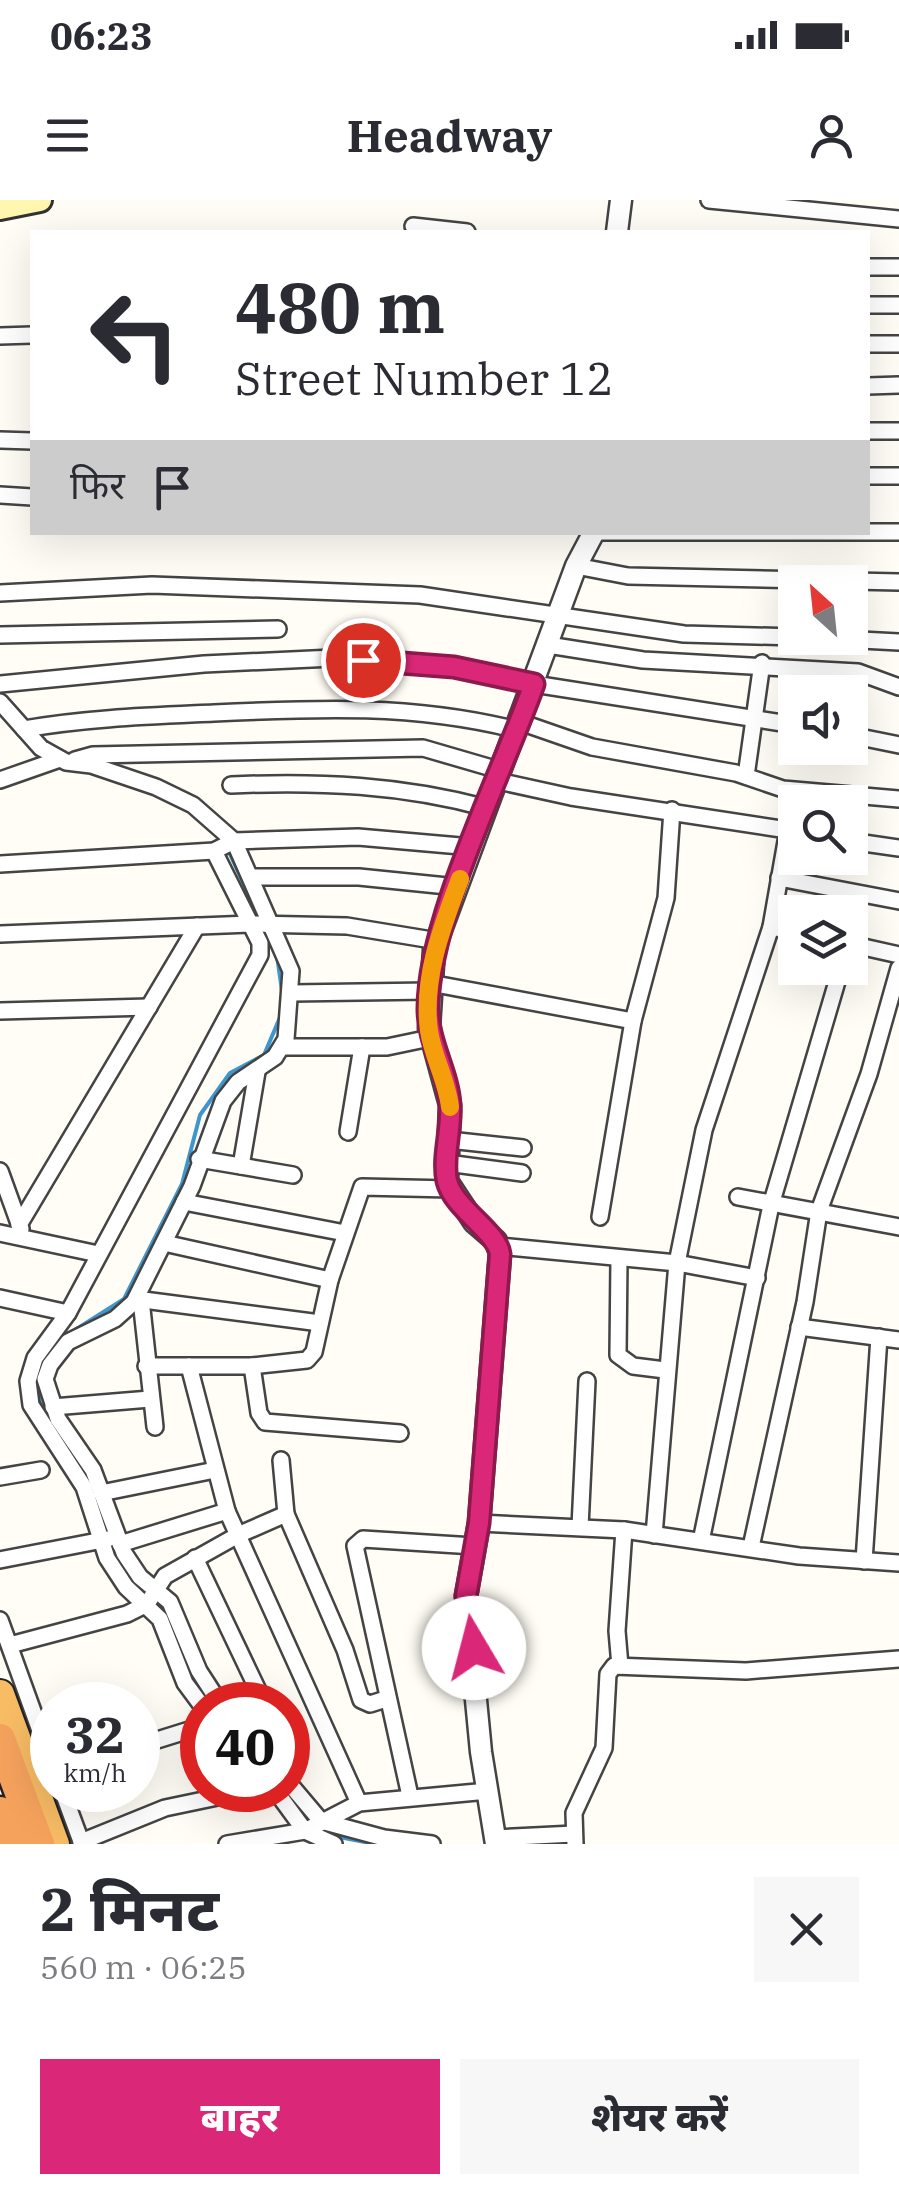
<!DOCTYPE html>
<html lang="hi">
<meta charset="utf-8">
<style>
:root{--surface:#fff;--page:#f7f7f7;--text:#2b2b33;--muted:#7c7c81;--accent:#db2777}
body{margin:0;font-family:"IBM Plex Serif","Noto Sans Devanagari",serif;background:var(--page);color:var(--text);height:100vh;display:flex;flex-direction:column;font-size:38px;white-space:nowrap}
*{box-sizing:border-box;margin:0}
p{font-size:32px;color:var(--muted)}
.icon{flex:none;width:55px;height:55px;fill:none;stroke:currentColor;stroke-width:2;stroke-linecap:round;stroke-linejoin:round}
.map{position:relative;height:1644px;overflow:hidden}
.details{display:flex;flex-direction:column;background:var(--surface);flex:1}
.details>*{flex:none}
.top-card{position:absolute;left:30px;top:30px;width:840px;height:305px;border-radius:0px;box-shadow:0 10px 40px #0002;background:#fff;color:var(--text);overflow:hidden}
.needle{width:65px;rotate:333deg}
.tools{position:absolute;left:778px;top:365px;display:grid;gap:20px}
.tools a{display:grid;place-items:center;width:90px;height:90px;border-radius:0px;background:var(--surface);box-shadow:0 10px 40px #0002;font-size:50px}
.speed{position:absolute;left:30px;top:1482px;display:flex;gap:20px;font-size:50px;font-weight:700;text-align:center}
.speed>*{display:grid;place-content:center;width:130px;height:130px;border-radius:50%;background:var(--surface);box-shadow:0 10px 40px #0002;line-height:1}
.speed small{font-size:25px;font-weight:400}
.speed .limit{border:15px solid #d22;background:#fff;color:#111}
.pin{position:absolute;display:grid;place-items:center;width:85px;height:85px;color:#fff;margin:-42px;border:5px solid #fff;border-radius:50%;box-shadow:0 2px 10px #0007}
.me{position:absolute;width:110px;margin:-55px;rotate:352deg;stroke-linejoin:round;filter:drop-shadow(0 0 8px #0008)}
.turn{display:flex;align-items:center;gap:35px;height:210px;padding:0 40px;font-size:45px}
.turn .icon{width:130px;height:130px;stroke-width:2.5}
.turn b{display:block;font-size:70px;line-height:85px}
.then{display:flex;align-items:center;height:95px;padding:0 40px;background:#0003;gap:20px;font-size:38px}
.round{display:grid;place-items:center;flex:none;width:105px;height:105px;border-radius:0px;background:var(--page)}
.overview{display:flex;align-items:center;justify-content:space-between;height:170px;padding:0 40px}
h1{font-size:60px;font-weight:800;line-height:75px}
.button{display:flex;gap:20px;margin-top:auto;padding:20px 40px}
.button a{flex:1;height:115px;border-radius:0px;background:var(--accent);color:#fff;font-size:40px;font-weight:800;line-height:115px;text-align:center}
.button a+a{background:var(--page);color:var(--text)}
.status{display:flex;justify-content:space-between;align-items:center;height:70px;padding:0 50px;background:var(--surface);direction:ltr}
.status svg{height:28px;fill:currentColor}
header{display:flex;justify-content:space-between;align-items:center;height:130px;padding:0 40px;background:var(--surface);font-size:45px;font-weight:800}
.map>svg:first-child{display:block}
</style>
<div class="status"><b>06:23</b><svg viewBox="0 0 49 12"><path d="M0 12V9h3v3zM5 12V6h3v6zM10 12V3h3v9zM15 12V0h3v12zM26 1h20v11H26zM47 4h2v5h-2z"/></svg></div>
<header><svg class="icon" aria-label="menu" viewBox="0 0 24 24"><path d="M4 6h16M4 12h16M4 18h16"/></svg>Headway<svg class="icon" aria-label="person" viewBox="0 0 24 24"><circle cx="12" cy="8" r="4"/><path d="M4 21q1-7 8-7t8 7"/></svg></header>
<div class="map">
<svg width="899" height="1644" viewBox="0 0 899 1644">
<rect width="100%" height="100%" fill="#fffdf5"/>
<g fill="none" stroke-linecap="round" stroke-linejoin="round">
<g stroke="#3f96cf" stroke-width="4">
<path d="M229 652 260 720"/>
<path d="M277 756 282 791"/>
<path d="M56 1142 124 1099 182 984 200 915 230 873 264 855 281 815"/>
<path d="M37 1176 40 1202 49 1219"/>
<path d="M62 1240 74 1256"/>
<path d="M110 1343 125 1372 148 1395"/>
<path d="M171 1425 205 1498"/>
<path d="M334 1636 375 1644"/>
</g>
<g stroke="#444" stroke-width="20">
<g id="minor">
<path d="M709 0 899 19"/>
<path d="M413 26 467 32"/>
<path d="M868 67H899"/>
<path d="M868 105H899"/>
<path d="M0 136 32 135"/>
<path d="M868 144H899"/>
<path d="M868 186 899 185"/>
<path d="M868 231H899"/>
<path d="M0 240 32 241"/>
<path d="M868 276H899"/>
<path d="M0 295 32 297"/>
<path d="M590 332H899"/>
<path d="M576 366 628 376 899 382"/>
<path d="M0 393 152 385 420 395 684 434 795 437"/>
<path d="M0 435 278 429"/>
<path d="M823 438 899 442"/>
<path d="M548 445 643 460 858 472 899 487"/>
<path d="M0 484 204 464 333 458 455 467 534 484 795 525"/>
<path d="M0 502 41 548 66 562 91 565 156 587 193 605 234 641 291 771 286 839 275 857 238 882 223 901 192 986 134 1102 115 1119 68 1142 50 1165 45 1179 58 1219 93 1270 124 1353 140 1377 170 1402 199 1471 221 1505"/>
<path d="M520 522 592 547 736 573 783 589 899 599"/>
<path d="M24 529C87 518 150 516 214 513 318 508 415 504 517 530"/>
<path d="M850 535 899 545"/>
<path d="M75 560 93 555 423 548 502 571"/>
<path d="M746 576 762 463"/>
<path d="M0 580 60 559"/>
<path d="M498 581 571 597 794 631"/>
<path d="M231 585C318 581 403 585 487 608"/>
<path d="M850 641 899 648"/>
<path d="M0 664 214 651 234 641 358 637 472 647"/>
<path d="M251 677H359L457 687"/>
<path d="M779 678 899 701"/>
<path d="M771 727 795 732"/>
<path d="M0 734 250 724 347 726 438 741"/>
<path d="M850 744 899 755"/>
<path d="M430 783 633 821"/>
<path d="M292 793 429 791"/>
<path d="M0 811 149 807"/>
<path d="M282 847H387L430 838"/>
<path d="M348 932 362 847"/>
<path d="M449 940 523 948"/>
<path d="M199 959 293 975"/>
<path d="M447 963 522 973"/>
<path d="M241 966 257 872"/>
<path d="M0 971 21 1029"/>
<path d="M738 997 899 1027"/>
<path d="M184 1002 345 1033"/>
<path d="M600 1017 633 821 666 698 672 610"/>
<path d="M19 1025 197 726"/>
<path d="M0 1033 98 1054"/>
<path d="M164 1043 330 1080"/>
<path d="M499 1046 677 1063 757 1078"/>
<path d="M619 1059 618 1155 633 1166 665 1170"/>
<path d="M0 1098 68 1113"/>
<path d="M136 1099 320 1123"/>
<path d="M141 1100 155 1227"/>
<path d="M799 1127 899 1140"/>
<path d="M146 1166H252L307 1160 314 1152 330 1080 362 987 451 989"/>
<path d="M189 1166 227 1311 359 1603"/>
<path d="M252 1166 259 1213 265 1222 400 1233"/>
<path d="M53 1207 150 1199"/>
<path d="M281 1260 286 1314 345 1450 361 1500 370 1504 386 1499"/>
<path d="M0 1277 41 1270"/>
<path d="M101 1293 215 1270"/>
<path d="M479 1323 624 1330 799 1356 899 1363"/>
<path d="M580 1327 587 1181"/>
<path d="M654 1335 677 1063 704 930 771 727 788 630"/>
<path d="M701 1341 771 1005 841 768"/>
<path d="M120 1344 227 1311"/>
<path d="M751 1347 805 1102 819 1011 869 874 899 768"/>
<path d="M195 1358 265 1505"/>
<path d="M0 1360 108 1339"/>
<path d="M864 1361 879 1137"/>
<path d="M0 1420 52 1564"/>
<path d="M10 1445 127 1414 147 1404 165 1376 238 1335 286 1314"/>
<path d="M620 1466 617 1431 624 1330"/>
<path d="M202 1506 185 1483 160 1419 126 1387 107 1358 84 1287 31 1205 28 1181 35 1158 68 1113 260 755V743L214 651"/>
<path d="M138 1546 202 1526"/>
<path d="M288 1552V1570"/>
<path d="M288 1582 321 1621 384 1638 432 1644"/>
<path d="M62 1590 82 1644"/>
<path d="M275 1590 305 1631 334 1644"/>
<path d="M410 1596 355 1346 363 1339 474 1346"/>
<path d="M495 1638 574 1634"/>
<path d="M81 1642 165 1608 251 1590"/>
<path d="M227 1644 305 1631 359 1603 488 1591"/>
<path d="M575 1644 574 1613 604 1548 608 1474 614 1466 746 1471 899 1459"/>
</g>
</g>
<g stroke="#444" stroke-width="25">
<g id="tertiary">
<path d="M617 32 621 0"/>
<path d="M496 1644 481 1552 466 1396 479 1323 500 1053 496 1041 474 1022 447 981 450 905 429 828 434 749 576 366 594 332"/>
</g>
</g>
<g stroke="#333" stroke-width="28">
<path id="secondary" d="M0 8 40 0"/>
</g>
<g stroke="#222" stroke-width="32">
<path id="trunk" d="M0 1494 55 1644"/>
</g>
<g stroke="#222" stroke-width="35">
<g id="motorway">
<path d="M0 1539 39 1644"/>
<path d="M0 1612 12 1644"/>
</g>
</g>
<use href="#minor" stroke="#fff" stroke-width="15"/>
<use href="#tertiary" stroke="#fff" stroke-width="20"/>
<use href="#secondary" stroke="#fff6b0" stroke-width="22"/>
<use href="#trunk" stroke="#f7bc64" stroke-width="28"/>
<use href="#motorway" stroke="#f5a25d" stroke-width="30"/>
</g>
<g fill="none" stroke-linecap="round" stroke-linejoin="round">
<g stroke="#8e194d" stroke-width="25">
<path id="route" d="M363 460 454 467 534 484C502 574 428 718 428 809 428 843 448 872 450 905 452 929 442 957 447 981 454 1009 497 1031 500 1054L479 1323 466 1396 474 1448"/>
</g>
<use href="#route" stroke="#db2777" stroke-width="18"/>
<path stroke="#f59e0b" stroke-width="18" d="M450 907C447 881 433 857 429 831 422 778 442 727 460 679"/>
</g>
</svg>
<div class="tools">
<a><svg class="needle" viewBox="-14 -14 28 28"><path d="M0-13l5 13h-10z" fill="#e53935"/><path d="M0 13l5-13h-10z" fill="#7c7c81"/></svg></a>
<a><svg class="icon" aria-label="sound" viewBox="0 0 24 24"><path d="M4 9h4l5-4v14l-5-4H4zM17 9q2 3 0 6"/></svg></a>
<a><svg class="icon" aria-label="search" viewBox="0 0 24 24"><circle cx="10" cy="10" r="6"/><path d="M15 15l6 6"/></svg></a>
<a><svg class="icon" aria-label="layers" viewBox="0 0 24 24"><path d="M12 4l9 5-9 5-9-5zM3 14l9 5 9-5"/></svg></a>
</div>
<div class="speed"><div>32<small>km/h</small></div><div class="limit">40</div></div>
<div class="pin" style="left:363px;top:460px;background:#d93025"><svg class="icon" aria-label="arrive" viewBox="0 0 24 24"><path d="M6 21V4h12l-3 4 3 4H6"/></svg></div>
<svg class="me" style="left:474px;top:1448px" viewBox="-20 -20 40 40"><circle r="19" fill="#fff"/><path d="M0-13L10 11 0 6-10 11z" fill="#db2777"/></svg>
<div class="top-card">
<div class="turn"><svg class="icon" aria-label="left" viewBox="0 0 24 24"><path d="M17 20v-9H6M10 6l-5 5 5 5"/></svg><div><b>480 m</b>Street Number 12</div></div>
<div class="then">फिर<svg class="icon" aria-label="arrive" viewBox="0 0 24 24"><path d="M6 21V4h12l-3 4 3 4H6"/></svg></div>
</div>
</div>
<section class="details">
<div class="overview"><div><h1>2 मिनट</h1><p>560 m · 06:25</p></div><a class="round"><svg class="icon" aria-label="close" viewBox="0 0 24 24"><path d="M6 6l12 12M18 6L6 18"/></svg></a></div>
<div class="button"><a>बाहर</a><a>शेयर करें</a></div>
</section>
